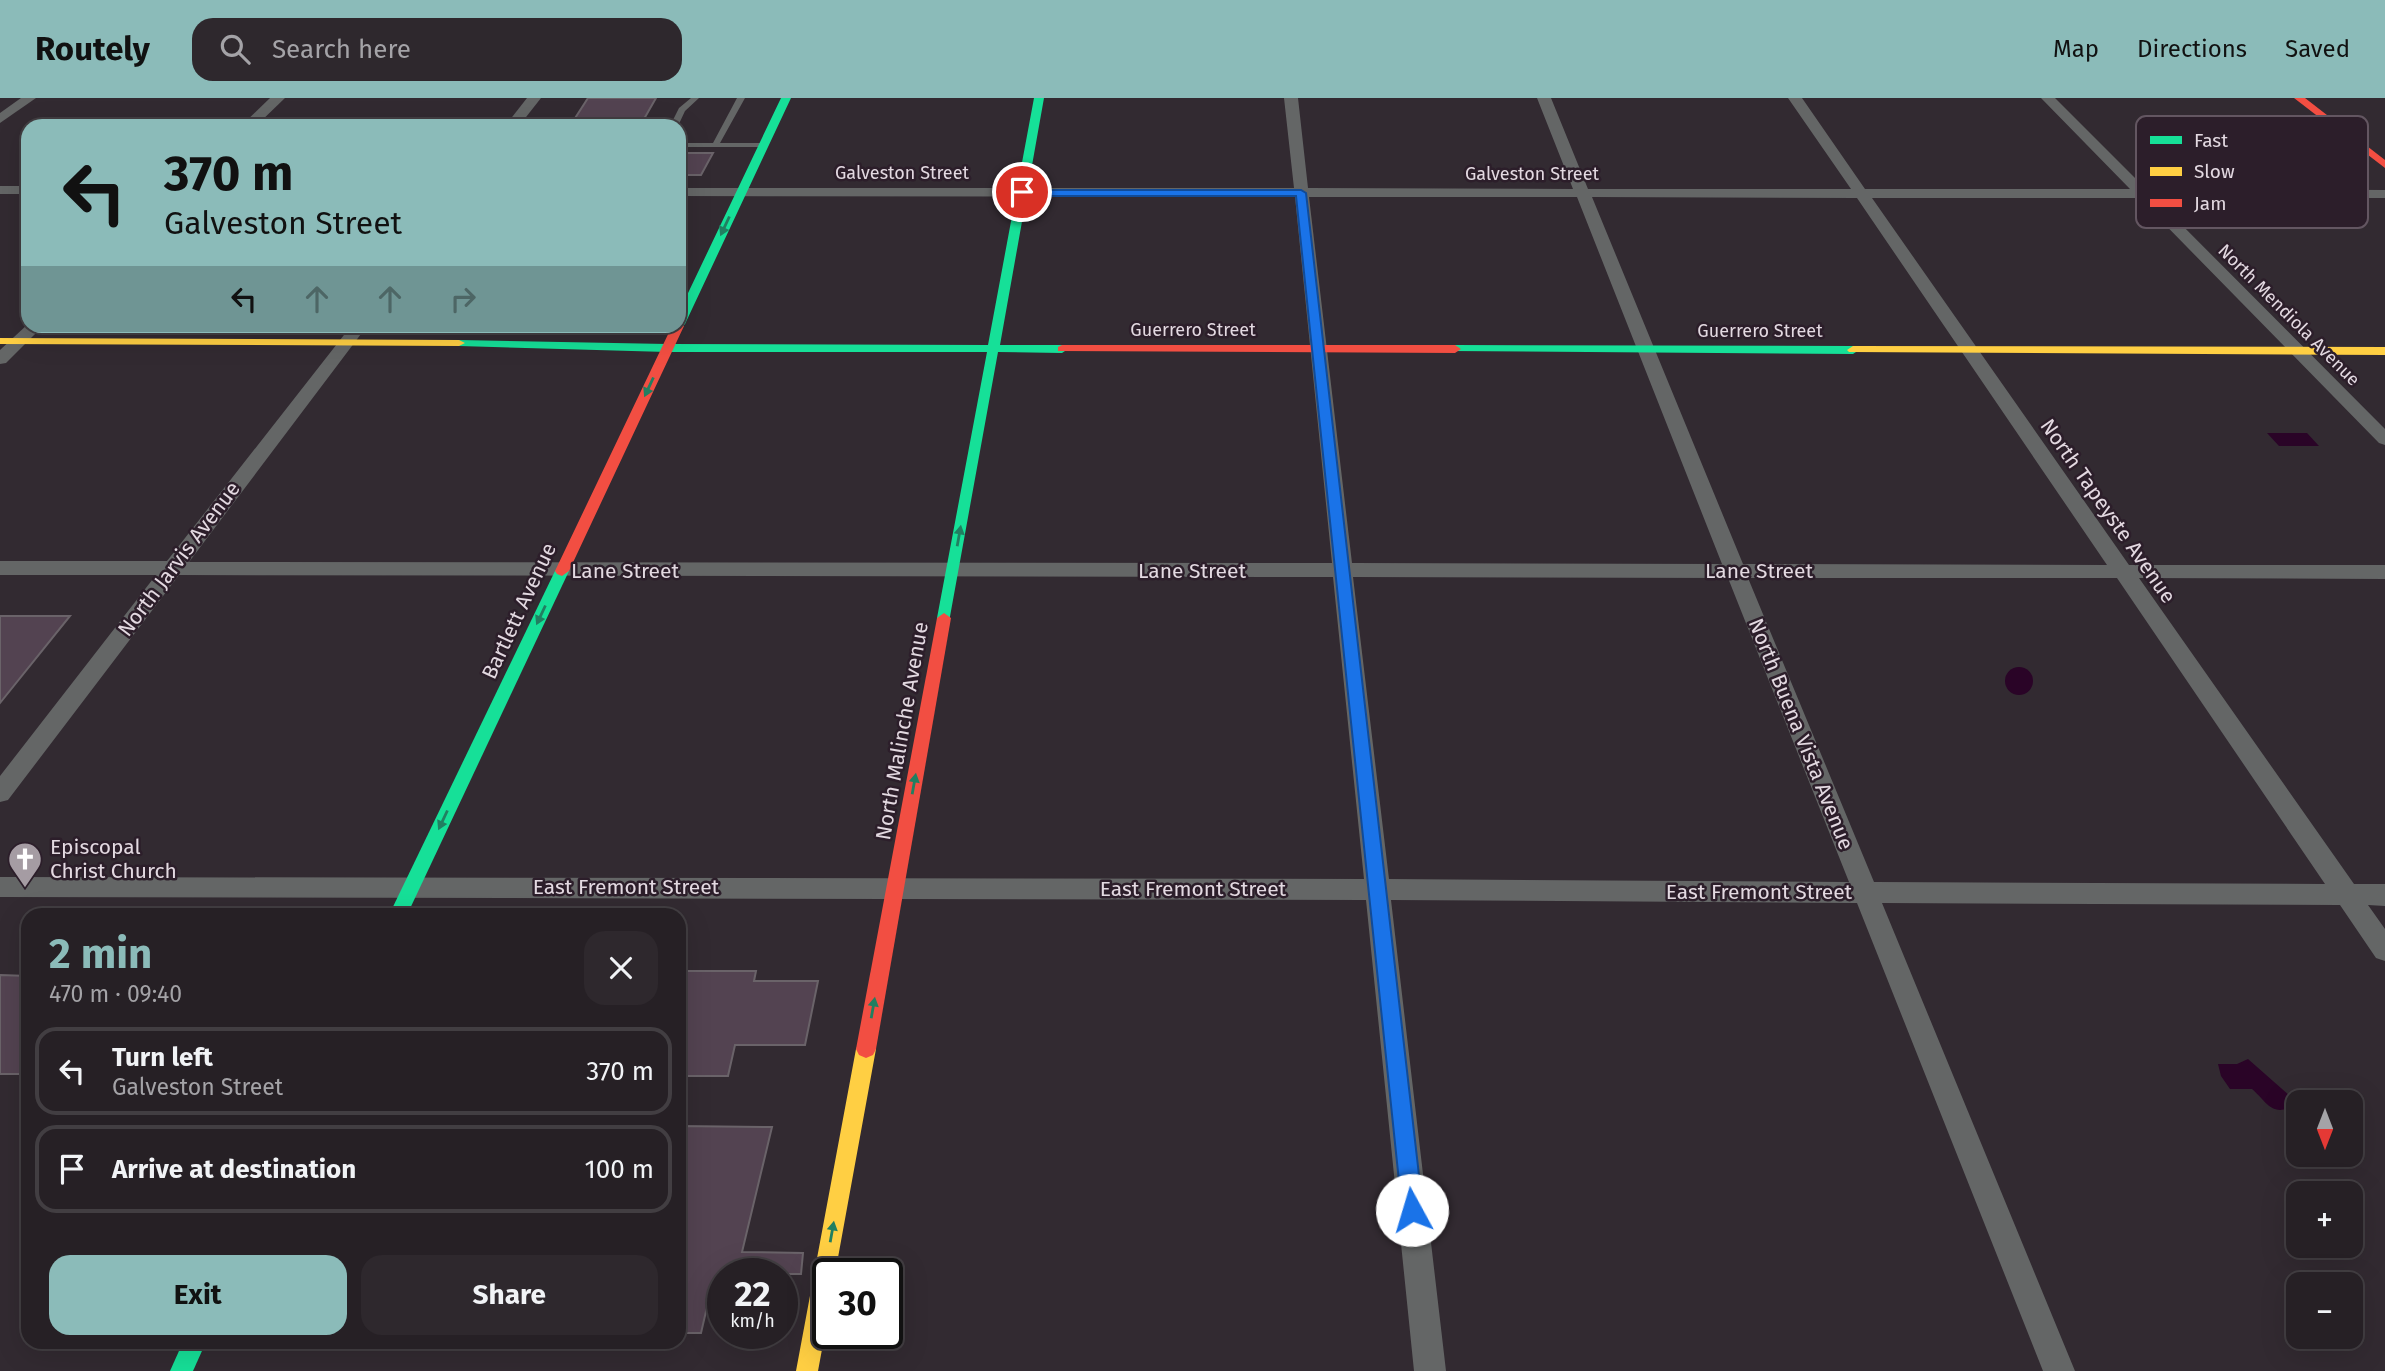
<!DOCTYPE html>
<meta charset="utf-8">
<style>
:root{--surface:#262025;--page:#2e282d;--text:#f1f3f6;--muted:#a4a3a7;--line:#423e42;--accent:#8bbbb9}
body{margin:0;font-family:"Fira Sans",sans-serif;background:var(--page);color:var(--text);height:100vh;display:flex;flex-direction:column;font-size:26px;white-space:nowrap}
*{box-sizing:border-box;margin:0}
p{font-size:23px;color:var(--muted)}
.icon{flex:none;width:38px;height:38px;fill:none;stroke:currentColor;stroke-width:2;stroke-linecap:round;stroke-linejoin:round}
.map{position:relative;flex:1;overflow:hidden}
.side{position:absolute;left:21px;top:810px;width:665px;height:441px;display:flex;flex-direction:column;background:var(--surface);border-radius:21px;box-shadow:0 7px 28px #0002,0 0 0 2px var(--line)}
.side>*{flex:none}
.banner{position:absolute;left:21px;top:21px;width:665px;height:214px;border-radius:21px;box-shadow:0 7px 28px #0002,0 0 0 2px var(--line);background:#8bbbb9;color:#111;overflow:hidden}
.needle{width:46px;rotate:180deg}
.tools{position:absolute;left:2286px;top:992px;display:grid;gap:14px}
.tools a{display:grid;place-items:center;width:77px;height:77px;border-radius:14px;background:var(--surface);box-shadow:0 7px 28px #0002,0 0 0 2px var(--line);font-size:35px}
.speed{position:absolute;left:707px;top:1160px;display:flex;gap:14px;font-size:35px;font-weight:700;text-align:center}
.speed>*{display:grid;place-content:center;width:91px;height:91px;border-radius:50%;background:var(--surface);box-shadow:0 7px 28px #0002,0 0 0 2px var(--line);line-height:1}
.speed small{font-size:18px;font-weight:400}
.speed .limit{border:4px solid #111;border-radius:10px;background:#fff;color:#111}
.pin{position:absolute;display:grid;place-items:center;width:60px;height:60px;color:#fff;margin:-30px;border:4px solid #fff;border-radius:50%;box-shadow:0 2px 7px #0007}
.me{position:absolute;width:77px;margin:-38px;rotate:354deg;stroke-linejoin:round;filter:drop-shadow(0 0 5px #0008)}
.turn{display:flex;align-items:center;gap:24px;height:147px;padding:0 28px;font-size:32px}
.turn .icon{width:91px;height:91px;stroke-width:2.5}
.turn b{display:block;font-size:49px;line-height:60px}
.lanes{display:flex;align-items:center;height:66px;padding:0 28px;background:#0003;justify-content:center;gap:35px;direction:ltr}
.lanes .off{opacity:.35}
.round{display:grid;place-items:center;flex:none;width:74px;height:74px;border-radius:21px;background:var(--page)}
.summary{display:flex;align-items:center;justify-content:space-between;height:119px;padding:0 28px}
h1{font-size:42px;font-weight:700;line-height:52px;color:var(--accent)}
.primary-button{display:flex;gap:14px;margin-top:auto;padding:14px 28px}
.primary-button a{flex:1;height:80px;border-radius:21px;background:var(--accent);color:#111;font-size:28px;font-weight:700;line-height:80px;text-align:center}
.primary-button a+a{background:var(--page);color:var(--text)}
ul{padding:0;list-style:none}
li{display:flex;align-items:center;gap:21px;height:88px;margin:0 14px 10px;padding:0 14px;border:4px solid var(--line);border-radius:21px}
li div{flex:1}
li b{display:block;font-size:26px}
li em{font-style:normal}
header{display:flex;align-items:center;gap:42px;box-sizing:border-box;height:98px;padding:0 35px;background:var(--accent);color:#111}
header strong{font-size:33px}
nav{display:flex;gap:38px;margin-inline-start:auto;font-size:24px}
.search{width:490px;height:63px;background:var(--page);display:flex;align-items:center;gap:18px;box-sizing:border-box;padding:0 24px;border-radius:21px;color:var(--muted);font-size:26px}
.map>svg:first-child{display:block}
</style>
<header>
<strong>Routely</strong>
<div class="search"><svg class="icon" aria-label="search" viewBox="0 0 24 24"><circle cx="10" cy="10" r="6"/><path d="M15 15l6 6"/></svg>Search here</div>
<nav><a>Map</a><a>Directions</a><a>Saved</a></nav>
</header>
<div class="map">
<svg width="2385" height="1273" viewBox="0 0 2385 1273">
<rect width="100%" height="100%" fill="#322a31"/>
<g fill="#2a0427">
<path d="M2267 335H2307L2319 348H2279Z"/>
<circle cx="2019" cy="583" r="14"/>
<path d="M2248 961 2291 999 2290 1009C2272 1019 2264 1001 2252 991H2230L2221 978 2218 966H2237Z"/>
</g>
<g fill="#534351" stroke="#6a6369" stroke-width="2">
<path d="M588 0H656L640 28H570Z"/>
<path d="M679 55H713L701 77H679Z"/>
<path d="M0 518H70L0 605Z"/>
<path d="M679 873H756L754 883H818L805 947H735L728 978H679Z"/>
<path d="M0 877 28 878V976H0Z"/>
<path d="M679 1028 772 1029 742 1154 803 1155 801 1176H723V1196H710L701 1235H679Z"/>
</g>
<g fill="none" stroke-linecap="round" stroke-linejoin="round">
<g fill="#646666" fill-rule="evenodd">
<path d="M691 0H699L685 13 678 28H670L679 10Z"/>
<path d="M737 0H745L720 45H764L768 47 767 49H679V45H713Z"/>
</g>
<g fill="#646666" fill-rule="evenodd">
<path d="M21 0H36L0 25V15Z"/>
<path d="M270 0H285L256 28H241Z"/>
<path d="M527 0H541L519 28H505Z"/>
<path d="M1284 0H1298L1308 90 1573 91 1537 0H1551L1588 91H1851L1788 0H1802L1865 91H2130L2041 0H2055L2146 91 2385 92V100H2155L2385 331V347L2379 345 2139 100H1872L2129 467H2385V481L2139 480 2354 786H2385V808L2368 807 2385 831V863L2376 860 2340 807 1882 805 2075 1273H2043L1857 805 1391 802 1446 1273H1414L1366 802 0 799V779L1364 781 1333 479 179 477 8 702 0 704V678L156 477H0V463H167L351 228H367L189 464 1332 465 1295 99 679 98V90H1294ZM1309 99H1577L1722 466 1352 465ZM1592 99 1857 100 2107 467 1743 466ZM1353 479 1728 480 1849 784 1389 781ZM1748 480H2117L2325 786 1874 784Z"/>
<rect x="0" y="88" width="28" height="8"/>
<path d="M28 226 43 228 6 265 0 266V252Z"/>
</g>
<g fill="#16e098" fill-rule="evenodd">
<path d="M781 0H791L685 226 683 228H675H679V214Z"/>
<path d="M1034 0H1044L1000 247H1062L1068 251 1062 255 998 254 949 524 944 525 937 520 987 254H667L459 248 453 245 459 242 667 246 988 247Z"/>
<path d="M1455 247 1853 248 1859 252 1853 256 1451 253V249Z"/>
<path d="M562 468 569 473 407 817H389L555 473Z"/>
<path d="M183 1244H206L193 1273H170Z"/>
</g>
<g fill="#ffcf43" fill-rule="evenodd">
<path d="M0 240 459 242 465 245 459 248 0 246Z"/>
<path d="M1853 248 2385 249V257L1849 254 1847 252Z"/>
<path d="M866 942 873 945 876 951 835 1176H828V1219L818 1273H796L856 951 859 945Z"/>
</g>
<g fill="#f24e42" fill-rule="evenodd">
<path d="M2294 0H2305L2385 62V70Z"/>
<path d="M679 225 684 228 569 473 562 478 557 476 555 473 672 228H679Z"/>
<path d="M1062 247H1455L1461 251 1455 255 1058 253V249Z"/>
<path d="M944 515 951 520 876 951 873 957 866 960 859 957 856 951 937 520Z"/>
</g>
</g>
<defs><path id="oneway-solid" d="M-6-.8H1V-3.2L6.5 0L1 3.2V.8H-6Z" transform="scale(1.75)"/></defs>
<g fill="#217f61">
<use href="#oneway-solid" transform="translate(725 128) rotate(115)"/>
<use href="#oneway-solid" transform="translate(649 289) rotate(115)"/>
<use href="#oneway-solid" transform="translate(959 438) rotate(-80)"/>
<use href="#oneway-solid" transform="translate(541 517) rotate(115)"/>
<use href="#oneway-solid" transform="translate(914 686) rotate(-80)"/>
<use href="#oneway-solid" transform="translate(443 722) rotate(115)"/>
<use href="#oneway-solid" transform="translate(873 910) rotate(-80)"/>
<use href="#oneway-solid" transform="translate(832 1134) rotate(-80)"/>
</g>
<path fill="#1a73e8" stroke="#114b97" stroke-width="2" d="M1018 92H1301L1306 95 1423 1112 1419 1120 1412 1123 1405 1120 1402 1112 1296 98H1022L1017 94Z"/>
<defs>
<g id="church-pin" transform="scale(1.75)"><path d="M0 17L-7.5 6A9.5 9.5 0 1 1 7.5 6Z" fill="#a59ca3" stroke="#2c1e2a"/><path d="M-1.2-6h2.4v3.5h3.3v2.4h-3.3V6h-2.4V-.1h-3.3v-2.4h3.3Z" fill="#fff"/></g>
</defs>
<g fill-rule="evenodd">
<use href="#church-pin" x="25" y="761"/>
</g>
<g text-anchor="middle" stroke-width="5" stroke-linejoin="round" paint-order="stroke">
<g font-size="18" fill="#e3d9e1" stroke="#2c1e2a">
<text x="902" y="81">Galveston Street</text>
<text x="1532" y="82">Galveston Street</text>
<text transform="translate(2289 217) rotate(45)" y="6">North Mendiola Avenue</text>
<text x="1193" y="238">Guerrero Street</text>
<text x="1760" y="239">Guerrero Street</text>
</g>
<g font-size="21" fill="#e3d9e1" stroke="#2c1e2a">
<text transform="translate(2108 413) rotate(55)" y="7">North Tapeyste Avenue</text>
<text transform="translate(179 461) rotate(-53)" y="7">North Jarvis Avenue</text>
<text x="625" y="480">Lane Street</text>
<text x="1192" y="480">Lane Street</text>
<text x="1759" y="480">Lane Street</text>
<text transform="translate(519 513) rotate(-65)" y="7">Bartlett Avenue</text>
<text transform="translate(902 633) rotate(-80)" y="7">North Malinche Avenue</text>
<text transform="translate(1801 636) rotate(68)" y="7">North Buena Vista Avenue</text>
<text x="626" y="796">East Fremont Street</text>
<text x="1193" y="798">East Fremont Street</text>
<text x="1759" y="801">East Fremont Street</text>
</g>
<g font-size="21" fill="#e3d9e1" stroke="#2c1e2a" text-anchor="start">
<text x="50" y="756">Episcopal<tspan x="50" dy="24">Christ Church</tspan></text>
</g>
</g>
<rect x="2136" y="18" width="232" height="112" rx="10" fill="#2c1e2a" stroke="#635661" stroke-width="2"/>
<rect x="2150" y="38" width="32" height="8" fill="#16e098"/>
<rect x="2150" y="69" width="32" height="9" fill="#ffcf43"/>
<rect x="2150" y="101" width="32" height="8" fill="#f24e42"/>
<g font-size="19" fill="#e3d9e1">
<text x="2194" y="49">Fast</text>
<text x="2194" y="80">Slow</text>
<text x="2194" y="112">Jam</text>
</g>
</svg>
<div class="tools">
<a><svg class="needle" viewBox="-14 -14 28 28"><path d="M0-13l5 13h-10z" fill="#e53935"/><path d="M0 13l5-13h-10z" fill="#a4a3a7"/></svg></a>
<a>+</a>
<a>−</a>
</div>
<div class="speed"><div>22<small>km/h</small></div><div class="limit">30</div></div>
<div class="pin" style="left:1022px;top:94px;background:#d93025"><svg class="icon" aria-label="arrive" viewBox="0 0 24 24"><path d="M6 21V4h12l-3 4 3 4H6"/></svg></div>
<svg class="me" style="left:1412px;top:1112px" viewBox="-20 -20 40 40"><circle r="19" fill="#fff"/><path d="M0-13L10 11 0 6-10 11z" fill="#1a73e8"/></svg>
<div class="banner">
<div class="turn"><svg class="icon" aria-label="left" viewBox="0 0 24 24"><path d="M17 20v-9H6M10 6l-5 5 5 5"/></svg><div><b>370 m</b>Galveston Street</div></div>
<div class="lanes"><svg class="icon" aria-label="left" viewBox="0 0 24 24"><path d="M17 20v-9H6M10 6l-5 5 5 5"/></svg><svg class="icon off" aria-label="ahead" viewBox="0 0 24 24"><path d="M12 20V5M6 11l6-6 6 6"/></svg><svg class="icon off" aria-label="ahead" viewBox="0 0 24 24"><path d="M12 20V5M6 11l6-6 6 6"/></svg><svg class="icon off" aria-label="right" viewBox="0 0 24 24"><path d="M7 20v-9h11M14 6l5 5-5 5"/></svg></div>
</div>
<section class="side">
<div class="summary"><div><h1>2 min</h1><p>470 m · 09:40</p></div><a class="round"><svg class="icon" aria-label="close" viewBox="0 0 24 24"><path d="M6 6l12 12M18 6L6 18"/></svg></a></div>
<ul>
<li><svg class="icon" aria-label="left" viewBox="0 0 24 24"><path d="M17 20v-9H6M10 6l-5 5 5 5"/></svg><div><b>Turn left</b><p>Galveston Street</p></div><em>370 m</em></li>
<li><svg class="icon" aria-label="arrive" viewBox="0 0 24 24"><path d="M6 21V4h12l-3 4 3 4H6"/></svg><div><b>Arrive at destination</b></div><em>100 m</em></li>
</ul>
<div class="primary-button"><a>Exit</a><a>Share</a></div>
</section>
</div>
